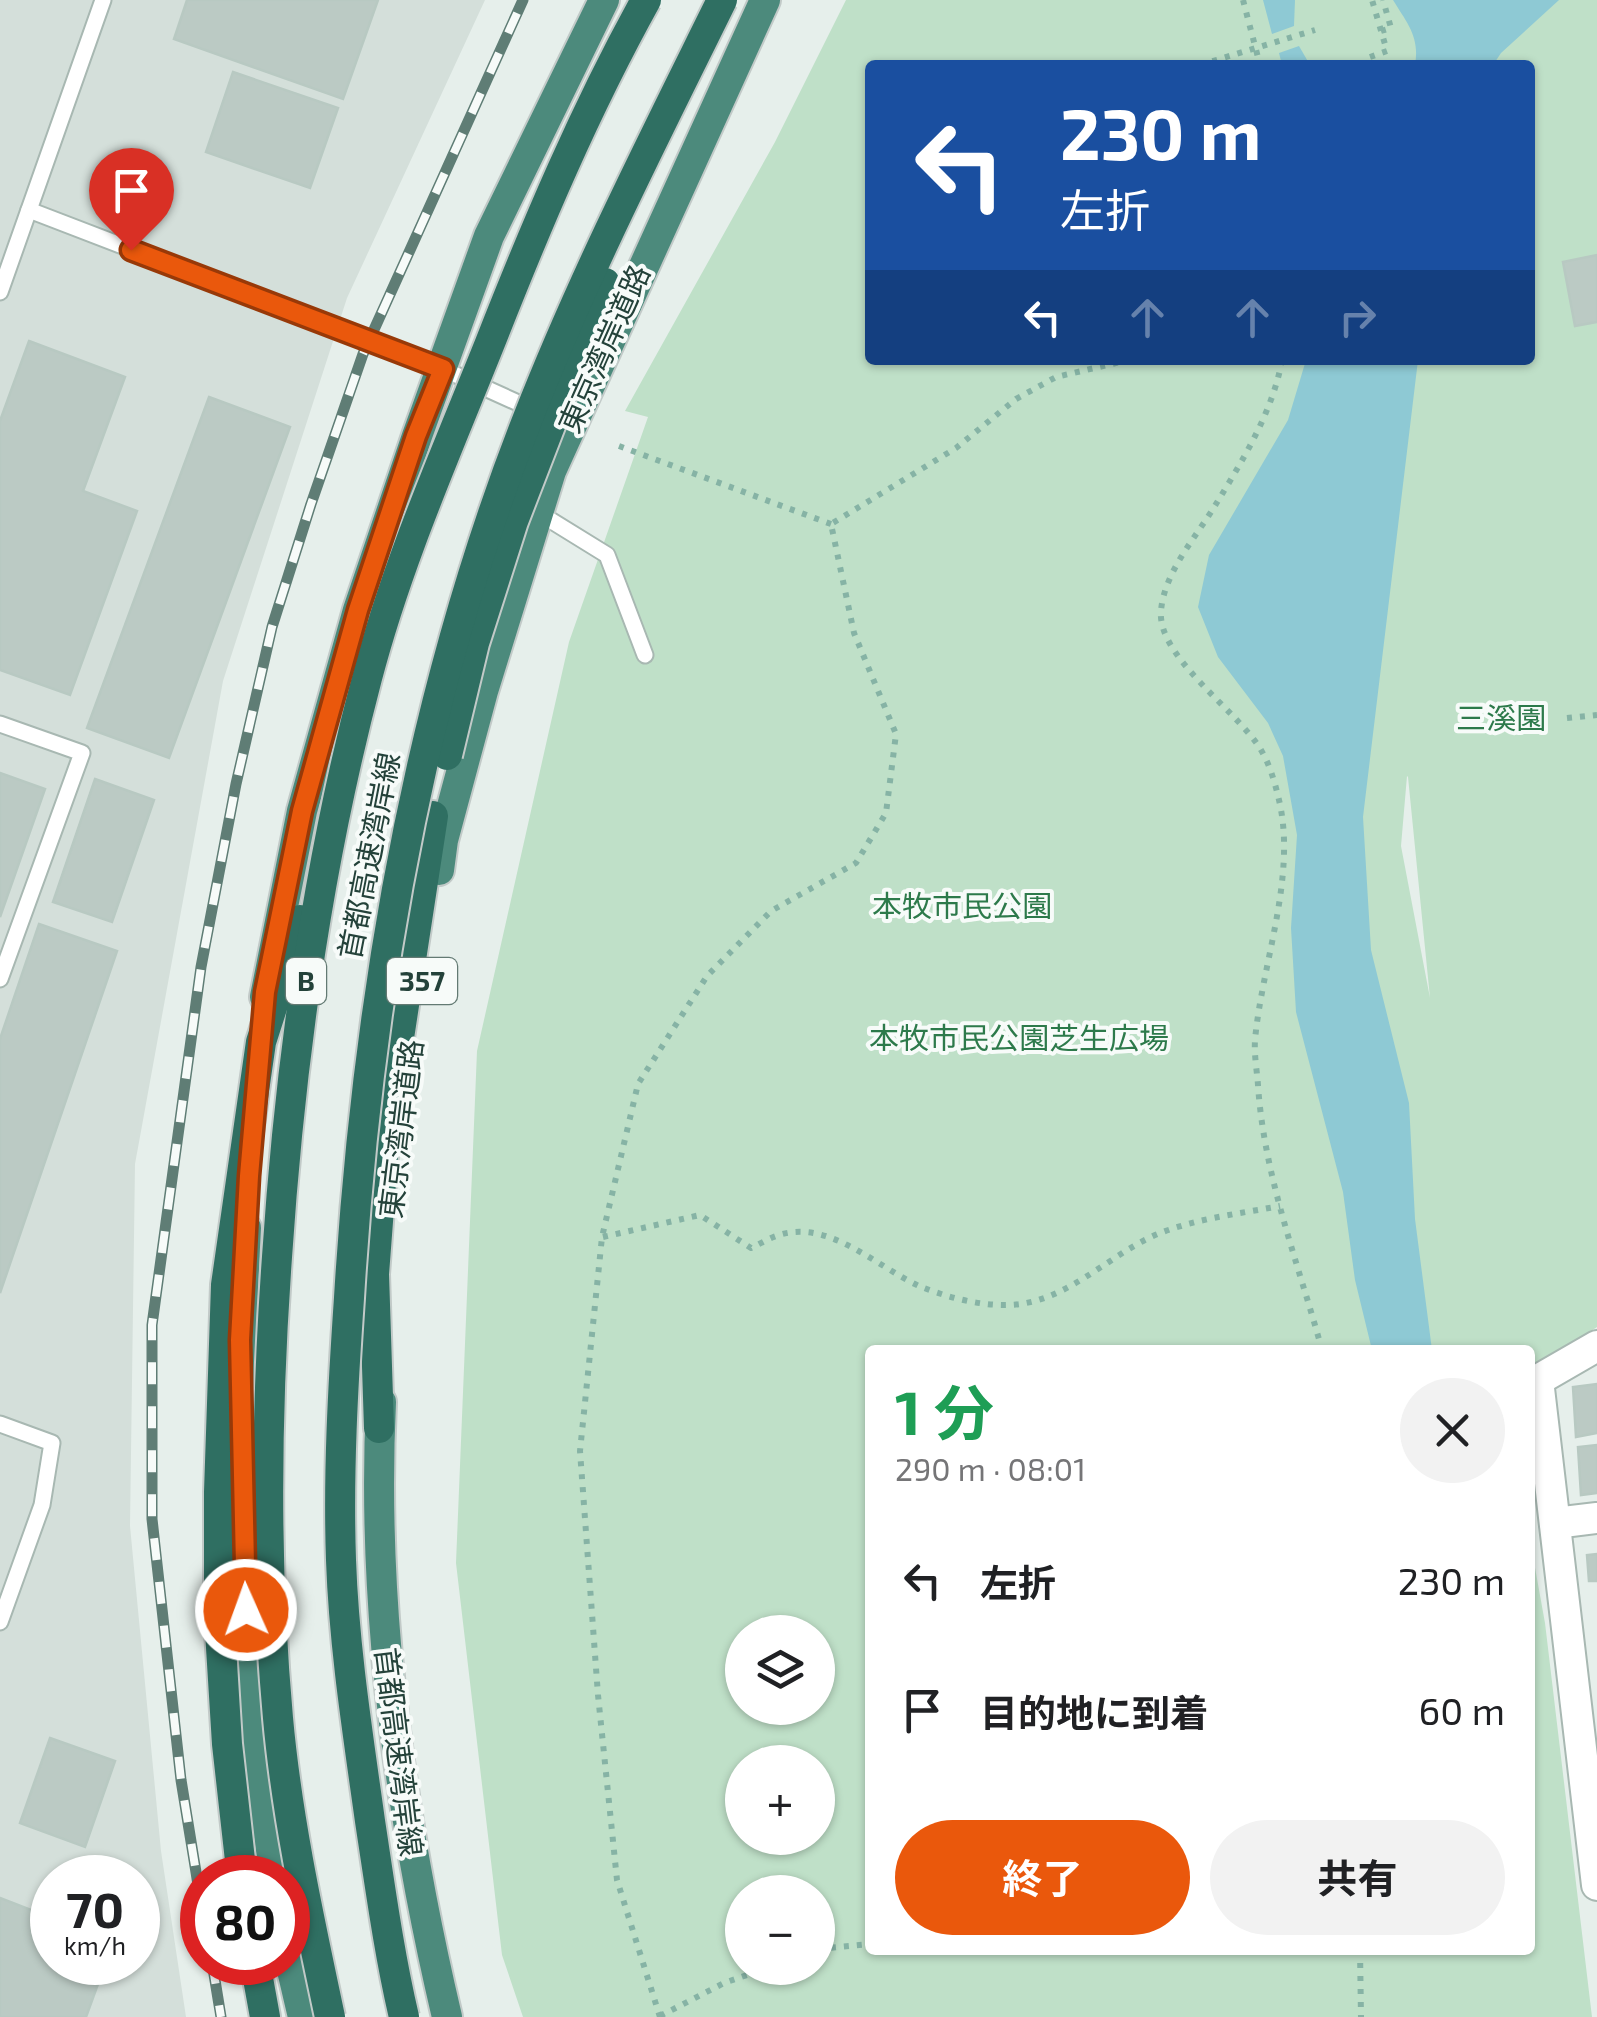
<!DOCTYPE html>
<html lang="ja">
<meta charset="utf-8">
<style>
:root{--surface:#fff;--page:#f2f2f2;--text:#202124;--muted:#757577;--accent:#ea580c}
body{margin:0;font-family:"Exo 2","Noto Sans JP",sans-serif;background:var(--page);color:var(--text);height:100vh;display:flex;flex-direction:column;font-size:38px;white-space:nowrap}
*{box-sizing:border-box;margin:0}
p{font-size:32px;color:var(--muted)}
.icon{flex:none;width:55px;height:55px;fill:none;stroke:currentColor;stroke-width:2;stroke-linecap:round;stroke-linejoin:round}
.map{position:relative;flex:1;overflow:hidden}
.side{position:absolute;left:865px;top:1345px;width:670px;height:610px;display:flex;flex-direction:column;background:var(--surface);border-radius:10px;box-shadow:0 2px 8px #0004}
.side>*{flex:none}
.top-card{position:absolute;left:865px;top:60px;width:670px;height:305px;border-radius:10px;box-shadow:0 2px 8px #0004;background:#1a4fa0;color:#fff;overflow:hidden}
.fabs{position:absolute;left:725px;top:1615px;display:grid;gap:20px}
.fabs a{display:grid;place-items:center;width:110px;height:110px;border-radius:50%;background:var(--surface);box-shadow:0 2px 8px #0004;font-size:50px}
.speed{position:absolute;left:30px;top:1855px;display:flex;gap:20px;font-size:50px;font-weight:700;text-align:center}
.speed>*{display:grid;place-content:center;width:130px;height:130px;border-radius:50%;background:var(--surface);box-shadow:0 2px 8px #0004;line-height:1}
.speed small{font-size:25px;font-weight:400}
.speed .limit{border:15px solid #d22;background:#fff;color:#111}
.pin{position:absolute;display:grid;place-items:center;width:85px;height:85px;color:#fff;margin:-102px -42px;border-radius:50% 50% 50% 0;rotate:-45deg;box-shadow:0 0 10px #0007}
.pin .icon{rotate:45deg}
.me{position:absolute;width:110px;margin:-55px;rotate:358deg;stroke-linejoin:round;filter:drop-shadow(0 0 8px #0008)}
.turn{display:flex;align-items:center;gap:35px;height:210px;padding:0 30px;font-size:45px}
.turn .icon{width:130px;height:130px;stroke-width:2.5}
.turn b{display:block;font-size:70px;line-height:85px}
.lanes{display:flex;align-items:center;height:95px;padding:0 30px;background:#0003;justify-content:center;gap:50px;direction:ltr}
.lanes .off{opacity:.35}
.round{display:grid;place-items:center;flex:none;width:105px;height:105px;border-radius:52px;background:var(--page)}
.headline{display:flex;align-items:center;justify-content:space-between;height:170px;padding:0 30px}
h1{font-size:60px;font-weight:700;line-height:75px;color:#1e9e55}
.cta{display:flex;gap:20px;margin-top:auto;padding:20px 30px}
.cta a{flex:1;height:115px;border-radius:60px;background:var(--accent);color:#fff;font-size:40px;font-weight:700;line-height:115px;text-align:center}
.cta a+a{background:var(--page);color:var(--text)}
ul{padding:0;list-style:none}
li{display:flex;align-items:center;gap:30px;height:130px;padding:0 30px}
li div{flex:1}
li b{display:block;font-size:38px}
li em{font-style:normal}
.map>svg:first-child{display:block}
</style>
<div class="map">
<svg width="1597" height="2017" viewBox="0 0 1597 2017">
<rect width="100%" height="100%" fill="#e6efeb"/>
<path fill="#d4dfda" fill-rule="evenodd" d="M0 0H485L347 298 223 681 135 1164 130 1526 161 1851 186 2017H0ZM52 1878H138V1962H52Z"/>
<path fill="#bfe0c8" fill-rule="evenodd" d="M846 0H1597V1327L1537 1366 1530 1363V1350H870V1950H1530V1540L1545 1623 1592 2017H523L502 1955 456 1563 477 1051 569 642 648 417 625 411 775 142ZM870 65H1530V360H870ZM1407 776 1408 777 1430 998 1401 846ZM742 1632H818V1708H742ZM742 1762H818V1838H742ZM742 1892H818V1968H742Z"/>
<g fill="#8ec9d4">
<path d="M1263 0H1295L1294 26 1272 34Z"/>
<path d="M1393 0H1559L1501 53 1493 65H1415C1420 37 1407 23 1393 0Z"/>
<path d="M1299 46 1310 65H1282L1279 53Z"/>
<path d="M1306 360H1418L1363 817 1371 950 1409 1103 1415 1219 1432 1350H1372L1355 1280 1343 1192 1296 1012 1291 928 1297 835 1283 756 1268 723 1218 657 1198 607 1209 555 1288 420Z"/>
</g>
<g fill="#bbcac4" stroke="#b8c9c2" stroke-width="2.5">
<path d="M187 0H378L343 99 174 39Z"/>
<path d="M233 72 338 108 310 188 206 152Z"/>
<path d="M1597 255V322L1575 326 1563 262Z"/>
<path d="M29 341 125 377 83 491 137 511 70 695 0 670V421Z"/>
<path d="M209 397 290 427 169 758 87 728Z"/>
<path d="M0 773 45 789 0 917Z"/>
<path d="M95 779 154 800 112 922 53 902Z"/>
<path d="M39 924 117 951 0 1293V1039Z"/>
<path d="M1597 1384V1433L1576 1437 1573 1387Z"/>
<path d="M1597 1445V1493L1581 1495 1578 1447Z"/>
<path d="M1597 1554V1581H1589L1587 1555Z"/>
<path d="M50 1738 115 1761 85 1847 20 1823Z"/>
<path d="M0 1898 52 1918V1962H106L86 2017H0Z"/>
</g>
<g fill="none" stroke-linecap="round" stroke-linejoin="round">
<g stroke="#a8b8b2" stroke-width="19">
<g id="service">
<path d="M29 210 443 369 536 411"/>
<path d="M0 292 103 0"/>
<path d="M539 513 607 555 645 655"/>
<path d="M0 724 82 753 0 979"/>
<path d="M0 1424 52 1443 42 1505 0 1622"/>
</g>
</g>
<g stroke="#a8b8b2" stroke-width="34">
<g id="minor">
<path d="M1597 1346 1538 1380 1597 1885"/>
<path d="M1555 1523 1597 1518"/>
</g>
</g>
<g stroke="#c2cac8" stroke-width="34">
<g id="trunk">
<path d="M439 870 443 840 483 691 551 471 765 0"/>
<path d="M265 997 302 811 358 610 417 436 489 236 604 0"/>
<path d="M246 1228C234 1445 242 1662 275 1878"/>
<path d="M381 1402C371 1607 400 1817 447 2017"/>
<path d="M288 1953 303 2017"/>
</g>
</g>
<g stroke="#c2cac8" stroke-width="34">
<g id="motorway">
<path d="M379 1428 374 1274 385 1129 433 816"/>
<path d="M255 1962 265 2017"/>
</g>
</g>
<g stroke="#86b3a5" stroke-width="6" stroke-dasharray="5 8" stroke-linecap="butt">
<path d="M1243 0 1260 65"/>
<path d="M1381 31 1391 28 1383 0"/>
<path d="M1370 57 1387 51 1372 0"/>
<path d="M1200 65 1315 30"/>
<path d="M1282 360C1273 411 1243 460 1216 504 1197 536 1164 572 1161 611 1157 657 1238 711 1261 750 1270 765 1275 783 1279 800 1297 876 1262 963 1255 1040 1254 1055 1257 1071 1258 1085 1264 1177 1298 1262 1322 1350"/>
<path d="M619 446 831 524"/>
<path d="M1567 718 1597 715"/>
<path d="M603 1237 700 1215 751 1248C760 1244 769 1238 779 1235 829 1219 877 1267 919 1286 946 1297 980 1306 1009 1305 1065 1303 1105 1258 1153 1236 1192 1219 1238 1214 1280 1206"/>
<path d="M818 1949 870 1944"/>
<path d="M1360 1950 1361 2017"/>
<path d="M660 2016 724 1983 767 1968"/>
<path d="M660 2017 617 1880 598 1695 580 1451 602 1237 638 1084 707 976 771 911 856 863 886 813 896 734 854 633 831 524 956 448 1016 399 1056 377 1129 360"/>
</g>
<use href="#service" stroke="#fff" stroke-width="15"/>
<use href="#minor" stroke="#fff" stroke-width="30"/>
<use href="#trunk" stroke="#4c8a7c" stroke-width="30"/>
<use href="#motorway" stroke="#2f6f62" stroke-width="30"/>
<g stroke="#5f7d75" stroke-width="11">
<g id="rail">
<path d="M202 1909 181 1780 152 1519V1325L201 967 236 784 272 627 311 504 363 354 523 0"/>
<path d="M212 1962 221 2017"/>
</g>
</g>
<use href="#rail" stroke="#f7fbf9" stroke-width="8" stroke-dasharray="22" stroke-linecap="butt"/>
<g stroke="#c2cac8" stroke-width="34" stroke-linecap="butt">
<g id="motorway-bridge">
<path d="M447 755 474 643 513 521 605 283"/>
<path d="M242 1878 227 1744 219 1615V1492L226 1285 261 1042 300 920"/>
<path d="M330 2017C309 1918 287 1818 278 1718 264 1565 266 1410 277 1257 290 1062 317 867 367 678 397 563 446 453 490 343 536 226 585 110 646 0"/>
<path d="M404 2017C389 1953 380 1886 370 1821 358 1735 344 1647 341 1560 338 1473 343 1386 349 1298 367 1000 418 698 528 418 584 275 654 138 722 0"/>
</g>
</g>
<use href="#motorway-bridge" stroke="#2f6f62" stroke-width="30"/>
</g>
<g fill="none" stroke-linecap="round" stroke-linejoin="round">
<g stroke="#983908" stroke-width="25">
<path id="route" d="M131 250 443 369 416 436 358 610 302 811 265 992 249 1176 240 1340 246 1610"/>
</g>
<use href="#route" stroke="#ea580c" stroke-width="18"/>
</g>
<g text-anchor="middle" stroke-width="8" stroke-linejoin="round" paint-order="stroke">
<g fill="#f7fbf9" stroke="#637a73" stroke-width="2.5">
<rect x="286" y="958" width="40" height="46" rx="8"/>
<rect x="387" y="958" width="70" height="46" rx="8"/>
</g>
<g font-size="28" font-weight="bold" fill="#24423a">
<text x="306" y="991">B</text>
<text x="422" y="991">357</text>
</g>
<g font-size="30" fill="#24423a" stroke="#f7fbf9">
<text transform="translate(605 349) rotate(-66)" y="10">東京湾岸道路</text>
<text transform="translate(370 856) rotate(-79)" y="10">首都高速湾岸線</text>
<text transform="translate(402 1129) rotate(-83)" y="10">東京湾岸道路</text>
<text transform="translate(398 1752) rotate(83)" y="10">首都高速湾岸線</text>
</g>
<g font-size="30" fill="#2d7a4b" stroke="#f7fbf9">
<text x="1501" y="729">三溪園</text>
<text x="962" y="917">本牧市民公園</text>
<text x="1019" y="1049">本牧市民公園芝生広場</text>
</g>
</g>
</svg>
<div class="fabs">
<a><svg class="icon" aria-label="layers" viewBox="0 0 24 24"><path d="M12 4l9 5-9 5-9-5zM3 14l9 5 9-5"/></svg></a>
<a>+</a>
<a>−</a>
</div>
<div class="speed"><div>70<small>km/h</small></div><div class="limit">80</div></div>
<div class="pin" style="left:131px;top:250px;background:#d93025"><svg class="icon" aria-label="arrive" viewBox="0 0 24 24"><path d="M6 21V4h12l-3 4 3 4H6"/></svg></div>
<svg class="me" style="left:246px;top:1610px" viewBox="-20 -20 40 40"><circle r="17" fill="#ea580c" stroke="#fff" stroke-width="3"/><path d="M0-11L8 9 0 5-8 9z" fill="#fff"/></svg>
<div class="top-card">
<div class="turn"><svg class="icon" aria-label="left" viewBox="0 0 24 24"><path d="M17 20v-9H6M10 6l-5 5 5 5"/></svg><div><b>230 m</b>左折</div></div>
<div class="lanes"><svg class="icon" aria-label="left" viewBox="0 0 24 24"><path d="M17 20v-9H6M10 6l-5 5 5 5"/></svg><svg class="icon off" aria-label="ahead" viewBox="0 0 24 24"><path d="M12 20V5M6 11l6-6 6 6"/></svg><svg class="icon off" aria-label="ahead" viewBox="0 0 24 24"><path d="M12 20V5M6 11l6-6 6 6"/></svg><svg class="icon off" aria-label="right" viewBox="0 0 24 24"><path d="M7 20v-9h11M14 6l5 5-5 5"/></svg></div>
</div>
<section class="side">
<div class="headline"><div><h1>1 分</h1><p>290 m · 08:01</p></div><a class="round"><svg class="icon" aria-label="close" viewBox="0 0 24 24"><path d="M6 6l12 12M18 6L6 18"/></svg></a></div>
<ul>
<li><svg class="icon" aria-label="left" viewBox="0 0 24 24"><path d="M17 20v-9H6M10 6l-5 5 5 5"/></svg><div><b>左折</b></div><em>230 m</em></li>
<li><svg class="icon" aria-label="arrive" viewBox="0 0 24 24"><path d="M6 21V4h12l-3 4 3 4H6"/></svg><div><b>目的地に到着</b></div><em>60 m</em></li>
</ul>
<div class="cta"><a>終了</a><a>共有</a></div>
</section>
</div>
